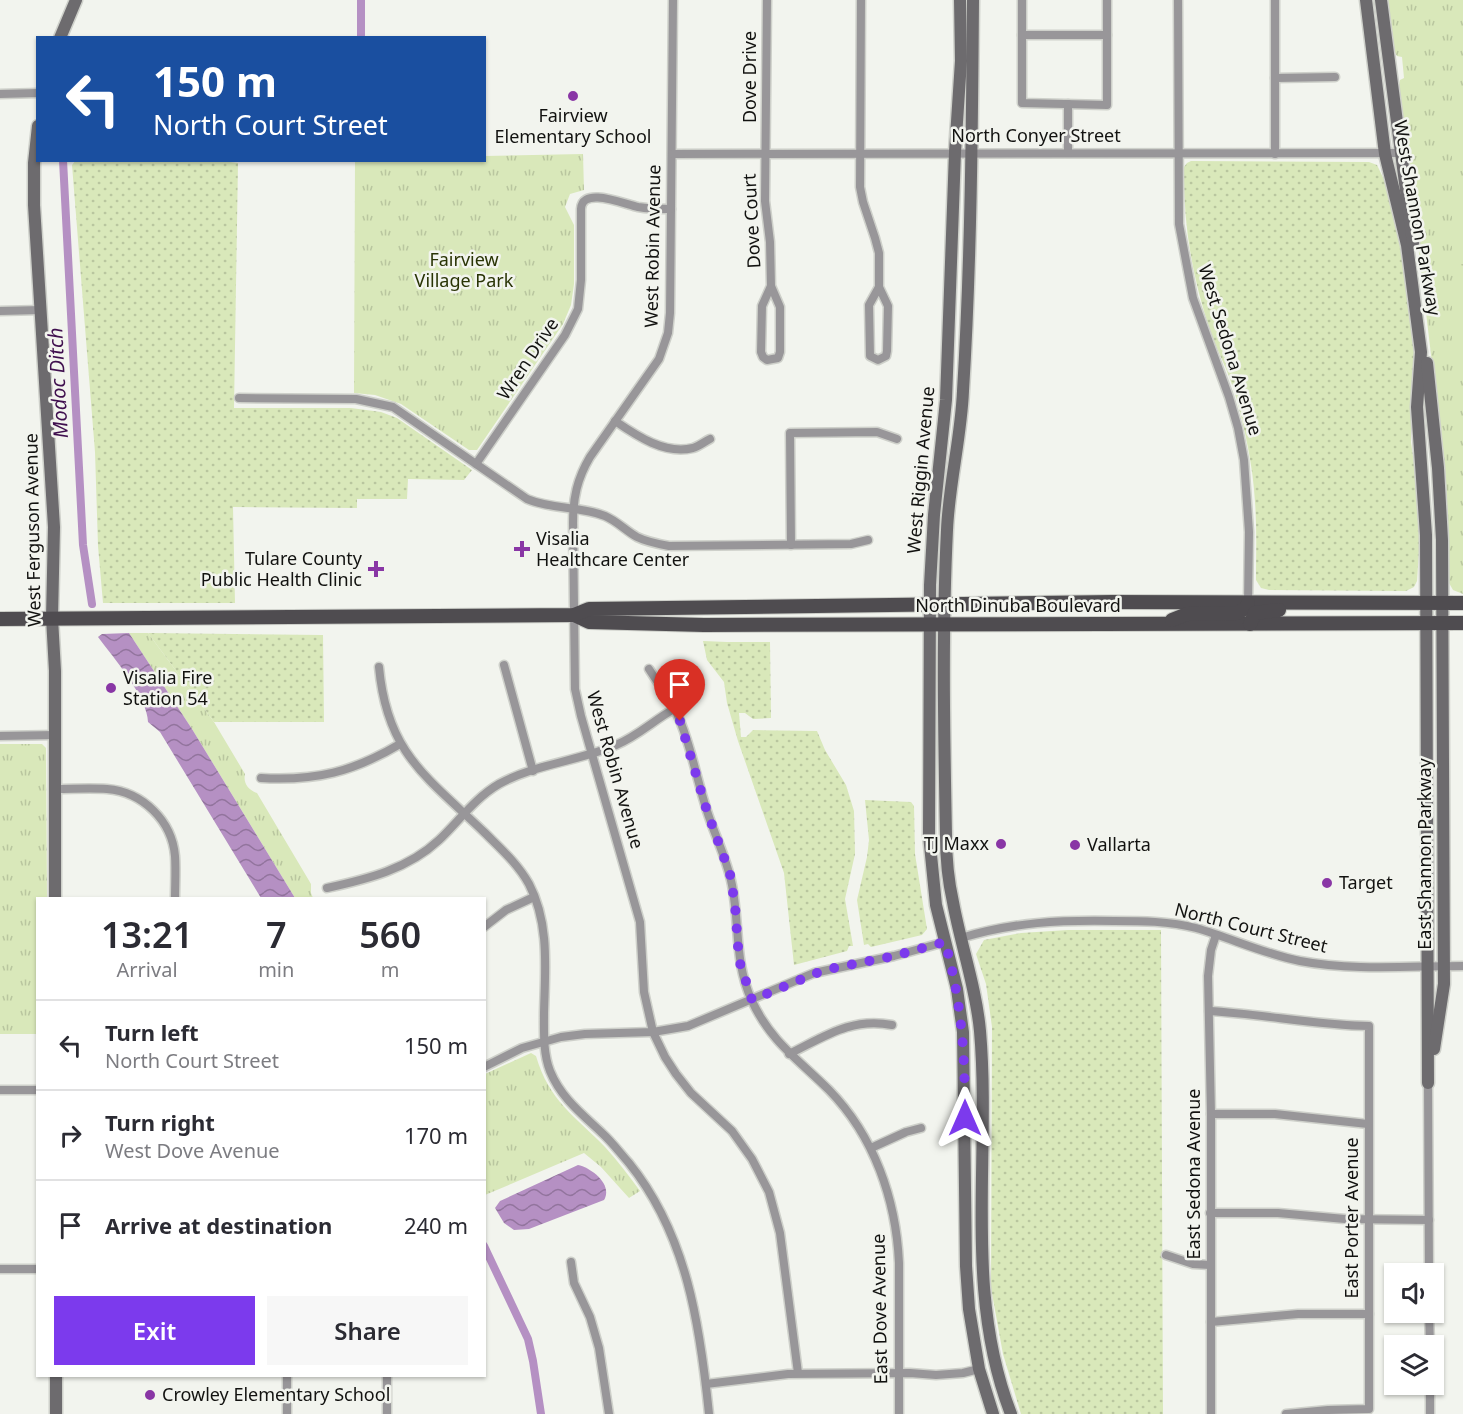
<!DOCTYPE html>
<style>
:root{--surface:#fff;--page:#f7f7f7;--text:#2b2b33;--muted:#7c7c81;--line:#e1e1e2;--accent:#7c3aed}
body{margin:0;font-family:"Noto Sans",sans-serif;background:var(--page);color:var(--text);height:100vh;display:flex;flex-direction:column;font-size:22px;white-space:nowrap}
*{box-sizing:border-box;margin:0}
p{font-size:20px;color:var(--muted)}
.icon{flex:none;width:33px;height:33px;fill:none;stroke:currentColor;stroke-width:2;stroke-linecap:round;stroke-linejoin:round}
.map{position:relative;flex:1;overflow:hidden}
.sheet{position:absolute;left:36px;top:897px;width:450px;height:480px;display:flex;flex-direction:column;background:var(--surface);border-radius:0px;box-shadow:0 2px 4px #0004}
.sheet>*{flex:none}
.banner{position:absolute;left:36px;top:36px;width:450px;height:126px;border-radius:0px;box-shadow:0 2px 4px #0004;background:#1a4fa0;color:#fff;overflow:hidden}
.controls{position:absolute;left:1384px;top:1263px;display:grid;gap:12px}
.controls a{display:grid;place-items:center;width:60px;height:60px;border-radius:0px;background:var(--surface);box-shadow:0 2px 4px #0004;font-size:30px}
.pin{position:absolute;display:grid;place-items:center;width:51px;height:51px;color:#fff;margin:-62px -26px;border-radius:50% 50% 50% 0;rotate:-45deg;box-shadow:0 0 6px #0007}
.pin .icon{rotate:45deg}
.me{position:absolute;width:66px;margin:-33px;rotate:0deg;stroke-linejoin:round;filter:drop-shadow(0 0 4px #0008)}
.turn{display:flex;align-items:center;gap:21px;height:126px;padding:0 18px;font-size:27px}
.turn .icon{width:78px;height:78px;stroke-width:2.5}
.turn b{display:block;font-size:42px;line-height:51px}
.eta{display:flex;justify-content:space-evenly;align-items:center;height:102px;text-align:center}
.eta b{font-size:36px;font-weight:600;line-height:42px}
.cta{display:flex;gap:12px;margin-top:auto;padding:12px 18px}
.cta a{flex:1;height:69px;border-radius:0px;background:var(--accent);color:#fff;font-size:24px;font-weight:600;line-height:69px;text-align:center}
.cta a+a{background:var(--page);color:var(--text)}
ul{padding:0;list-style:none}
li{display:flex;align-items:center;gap:18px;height:90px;padding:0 18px;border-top:2px solid var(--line)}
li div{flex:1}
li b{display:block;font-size:22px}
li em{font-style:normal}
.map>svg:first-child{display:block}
</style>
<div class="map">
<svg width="1463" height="1414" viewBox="0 0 1463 1414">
<defs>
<pattern id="grass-dots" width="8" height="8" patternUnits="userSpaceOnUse" patternTransform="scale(1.5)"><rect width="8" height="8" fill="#d9e8ba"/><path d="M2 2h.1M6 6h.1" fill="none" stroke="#b9c69f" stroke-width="1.8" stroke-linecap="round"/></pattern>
<pattern id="park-tufts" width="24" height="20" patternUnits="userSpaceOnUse" patternTransform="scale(1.5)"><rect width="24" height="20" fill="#d9e8ba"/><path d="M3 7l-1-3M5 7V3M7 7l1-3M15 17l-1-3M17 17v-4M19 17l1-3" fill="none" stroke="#b9c69f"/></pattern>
<pattern id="water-waves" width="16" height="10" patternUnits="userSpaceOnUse" patternTransform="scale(1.5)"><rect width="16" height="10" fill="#b590c3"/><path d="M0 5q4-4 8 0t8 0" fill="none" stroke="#92749d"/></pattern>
</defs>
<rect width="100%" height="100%" fill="#f2f4ee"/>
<g fill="url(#grass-dots)">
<path d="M76 160H213L238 163 234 408H351L381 412 397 418 472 470 464 480 408 479 407 499H357V508L233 507 235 603H103L98 546 95 452 72 165Z"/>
<path d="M1191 161 1369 162 1377 165 1389 190 1405 266 1417 363 1411 420V442L1417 484 1420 536 1417 581 1414 587 1406 591 1269 590 1261 588 1256 580C1256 555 1257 528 1255 502 1253 466 1245 429 1235 394 1229 372 1217 351 1210 330 1192 277 1183 223 1184 167L1187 163Z"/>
<path d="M148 633 323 635 324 722H214Z"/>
<path d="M703 641 727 642H770L771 718 753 719 745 713H739L741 737H746L753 730 817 731 825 750 846 785 854 811 855 854 845 899 853 946H849L847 951 794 965 784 873 738 741 727 703 724 682 707 660Z"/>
<path d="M865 800 911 802 914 806 915 854 927 929 922 935 871 947 868 944 864 945 857 900 867 857 869 840Z"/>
<path d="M1068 930H1161L1163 1414H1021L1003 1354 991 1288 992 1027 986 984 976 954 984 940 1021 933Z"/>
</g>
<g fill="url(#park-tufts)">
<path d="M1388 0H1463V594L1453 590 1449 583 1446 481 1399 85 1400 80 1404 78 1402 57 1397 56 1394 51Z"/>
<path d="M583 154 584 190 570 194 565 207 574 225V284L571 305 563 324 477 450H469L401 404 375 395 354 393 355 161 484 160 485 156Z"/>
<path d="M129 633H148L214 722 245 774C243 783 248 790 257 793L311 884V893L313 898H295L192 729Z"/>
<path d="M0 744H42L46 748 47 898H38L37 1034H0Z"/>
<path d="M531 1053 536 1056C549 1101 575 1116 605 1147 618 1161 629 1176 640 1191L629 1198 601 1167 584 1153 485 1195V1074Z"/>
</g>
<g fill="#d9e8ba">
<rect x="1452" y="93" width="11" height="78"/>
<rect x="1452" y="186" width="11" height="78"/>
<rect x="1452" y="282" width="11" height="79"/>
</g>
<g fill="url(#water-waves)">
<path d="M129 633 192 729 295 898H261L160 732 148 722C148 698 113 657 98 637L102 634Z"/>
<path d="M578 1165C592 1168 613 1185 604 1200L529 1229 514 1230 504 1223 495 1208 500 1201Z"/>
</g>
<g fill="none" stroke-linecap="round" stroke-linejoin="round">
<g stroke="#b590c3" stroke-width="8">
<path d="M361 38V0"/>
<path d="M63 160 83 545 92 604"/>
<path d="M484 1246 528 1339 533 1361 541 1414"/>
</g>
<g stroke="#ced0ca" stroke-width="11">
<g id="street">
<path d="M673 0 670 313 668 333 659 359 590 457C577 479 573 498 573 523L575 689 581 716 640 922 644 992 653 1032 665 1057 676 1074 691 1093 732 1131 752 1159 769 1192 780 1233 798 1373"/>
<path d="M767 0 765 201 770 242 771 286 762 306 761 352 763 357 767 360 778 358 780 352V307L771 286"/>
<path d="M861 0 860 187 863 202 875 238 879 253V287L869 305 870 356 878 360 886 356 887 351 888 306 879 287"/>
<path d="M1022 0V103L1107 105V0"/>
<path d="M1178 0 1179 224 1193 298 1229 397 1238 428 1244 460 1249 532 1248 603"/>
<path d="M1022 35H1107"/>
<path d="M1275 78 1335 77"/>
<path d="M0 94 38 93"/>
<path d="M1068 153V104"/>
<path d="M672 154 1400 153"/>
<path d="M1275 154V0"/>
<path d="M0 311 41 310"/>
<path d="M239 398 356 399 393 407 527 499C553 510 581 506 605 516 617 521 626 531 637 537 647 542 658 544 669 546L851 544 868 540"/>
<path d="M615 421C637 436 665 455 693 448 699 446 704 442 710 439"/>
<path d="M476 464 565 335 578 309 581 280V209C582 186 624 204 638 207 649 209 660 209 671 209"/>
<path d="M791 545 790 433 877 432 897 439"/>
<path d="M504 665 533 771"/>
<path d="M379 667C387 754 427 777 485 833 501 849 518 864 529 884 550 924 545 970 544 1013 544 1033 543 1053 550 1071 561 1098 582 1114 602 1133 612 1142 620 1153 629 1163 687 1235 700 1325 709 1414"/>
<path d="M649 669C657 682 667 694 674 707 690 740 696 777 707 811 715 836 727 859 732 885 740 925 734 962 752 1001 771 1042 798 1059 829 1090 874 1136 896 1199 899 1263V1414"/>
<path d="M0 736 55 735"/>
<path d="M261 778C316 781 353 772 400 744"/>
<path d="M56 789C73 789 90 788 107 789 143 792 172 821 175 856 176 870 175 885 175 898"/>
<path d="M327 888C368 879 408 869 439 840 459 821 475 798 499 784 535 764 579 761 616 745 638 736 654 720 674 709"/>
<path d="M484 927 506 910 534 897"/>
<path d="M961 938C1014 922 1060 920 1114 921 1141 921 1169 921 1196 928 1231 938 1264 954 1300 961 1353 971 1409 966 1463 966"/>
<path d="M1209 1011C1263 1014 1315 1025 1369 1026V1409L1328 1410 1286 1414"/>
<path d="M789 1054C824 1037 851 1017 892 1025"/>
<path d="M484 1067 522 1048 561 1037 585 1034 653 1032 688 1026 814 973 894 956 945 942"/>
<path d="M1428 1083 1429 1274"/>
<path d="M0 1090H38"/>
<path d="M1211 1114H1275L1368 1124"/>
<path d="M871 1148 906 1132 921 1128"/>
<path d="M1210 1213H1278L1345 1219 1429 1220"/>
<path d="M1166 1255 1193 1264 1210 1265"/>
<path d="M571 1262 574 1283 590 1317 599 1348 609 1414"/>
<path d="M0 1269H38"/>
<path d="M1429 1312 1430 1346"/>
<path d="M1211 1322 1298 1314H1369"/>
<path d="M287 1376V1414"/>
<path d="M706 1384 788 1374 910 1373 936 1375 963 1373 979 1369"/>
<path d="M1430 1384V1414"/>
<path d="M387 1414V1376"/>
<path d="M1211 1414V1114L1208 976 1211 950 1216 935"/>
</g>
</g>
<g stroke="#ced0ca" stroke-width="15">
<g id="secondary">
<path d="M960 0 961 61 955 152 946 400 934 515 930 585 929 835 936 905 957 989 963 1032 966 1266 969 1309 979 1369 993 1414"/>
<path d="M973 0C972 130 971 261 963 391 961 438 949 483 947 530 942 632 944 733 946 835 946 857 948 880 953 902 961 946 976 987 980 1031 991 1159 963 1291 1011 1414"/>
<path d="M1366 0 1385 154 1407 245 1421 352 1417 407 1426 535 1428 1083"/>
<path d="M1381 0 1413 244"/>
<path d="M60 38 76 0"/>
<path d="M38 126 34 163V205L54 527 52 618 55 671V898"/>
<path d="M1427 363 1438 468 1442 540 1444 984 1434 1049"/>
<path d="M56 1414V1376"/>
</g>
</g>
<g stroke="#ced0ca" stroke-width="16">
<g id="primary">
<path d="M574 615 589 622 704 625 1463 623"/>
<path d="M0 619 574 615 589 609 1113 602 1463 603"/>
<path d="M1172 620 1187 614 1238 613 1247 607 1248 603"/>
<path d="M1250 624 1255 613 1279 610"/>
</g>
</g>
<use href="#street" stroke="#989699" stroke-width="8"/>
<use href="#secondary" stroke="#6d6b6e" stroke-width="12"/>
<use href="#primary" stroke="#4f4c50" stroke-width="14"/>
</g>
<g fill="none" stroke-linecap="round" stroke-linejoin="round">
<path stroke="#7c3aed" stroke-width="10" stroke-dasharray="0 18" d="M680 721 707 811 730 874 735 905 739 960 752 1000 824 970 894 956 945 942C962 1002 965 1056 965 1118"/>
</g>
<g fill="#8936a5" stroke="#f2f4ee" stroke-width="2">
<circle cx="573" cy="96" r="6"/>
<path d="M519 540h6v6h6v6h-6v6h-6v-6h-6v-6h6z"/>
<path d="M373 560h6v6h6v6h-6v6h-6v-6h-6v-6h6z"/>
<circle cx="111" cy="688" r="6"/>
<circle cx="1001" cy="844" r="6"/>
<circle cx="1075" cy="845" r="6"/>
<circle cx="1327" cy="883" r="6"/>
<circle cx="150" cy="1395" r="6"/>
</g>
<g text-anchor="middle" stroke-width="5" stroke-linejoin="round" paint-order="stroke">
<g font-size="18" fill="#121210" stroke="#f2f4ee">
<text transform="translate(750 77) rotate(-90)" y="6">Dove Drive</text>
<text x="1036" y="142">North Conyer Street</text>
<text transform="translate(1417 218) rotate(80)" y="6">West Shannon Parkway</text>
<text transform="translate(752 221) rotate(-93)" y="6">Dove Court</text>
<text transform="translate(653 246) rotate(-89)" y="6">West Robin Avenue</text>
<text transform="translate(1230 350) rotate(73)" y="6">West Sedona Avenue</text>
<text transform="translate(528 359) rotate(-56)" y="6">Wren Drive</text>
<text transform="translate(921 470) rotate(-85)" y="6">West Riggin Avenue</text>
<text transform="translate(33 530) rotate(-91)" y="6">West Ferguson Avenue</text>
<text x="1018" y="612">North Dinuba Boulevard</text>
<text transform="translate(615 770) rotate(74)" y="6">West Robin Avenue</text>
<text transform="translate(1425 854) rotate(-90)" y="6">East Shannon Parkway</text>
<text transform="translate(1251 928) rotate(14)" y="6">North Court Street</text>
<text transform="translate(1194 1174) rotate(-90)" y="6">East Sedona Avenue</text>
<text transform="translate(1352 1218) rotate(-90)" y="6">East Porter Avenue</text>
<text transform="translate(880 1309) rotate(-91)" y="6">East Dove Avenue</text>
</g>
<g font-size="18" fill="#121210" stroke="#f2f4ee" text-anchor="start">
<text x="573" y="122" text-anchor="middle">Fairview<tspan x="573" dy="21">Elementary School</tspan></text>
<text x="536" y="545">Visalia<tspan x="536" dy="21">Healthcare Center</tspan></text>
<text x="362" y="565" text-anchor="end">Tulare County<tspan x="362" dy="21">Public Health Clinic</tspan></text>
<text x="123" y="684">Visalia Fire<tspan x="123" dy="21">Station 54</tspan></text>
<text x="989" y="850" text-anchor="end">TJ Maxx</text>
<text x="1087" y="851">Vallarta</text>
<text x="1339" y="889">Target</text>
<text x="162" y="1401">Crowley Elementary School</text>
</g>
<g font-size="18" fill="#293405" stroke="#f2f4ee">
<text x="464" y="266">Fairview<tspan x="464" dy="21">Village Park</tspan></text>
</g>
<g font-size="20" font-style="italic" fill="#3f0f4e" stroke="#f2f4ee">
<text transform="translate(58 383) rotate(-93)" y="7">Modoc Ditch</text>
</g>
</g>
</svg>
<div class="controls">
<a><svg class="icon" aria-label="sound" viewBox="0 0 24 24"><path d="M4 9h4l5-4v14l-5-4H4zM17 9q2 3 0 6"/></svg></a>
<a><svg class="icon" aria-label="layers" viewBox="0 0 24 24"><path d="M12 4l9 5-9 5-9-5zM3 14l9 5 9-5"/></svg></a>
</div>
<div class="pin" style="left:680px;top:721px;background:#d93025"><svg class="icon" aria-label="arrive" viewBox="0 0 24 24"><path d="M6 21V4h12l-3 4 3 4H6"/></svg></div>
<svg class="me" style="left:965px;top:1118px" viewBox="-20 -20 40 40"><path d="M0-17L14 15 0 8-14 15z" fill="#7c3aed" stroke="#fff" stroke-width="4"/></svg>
<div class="banner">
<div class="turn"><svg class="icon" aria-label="left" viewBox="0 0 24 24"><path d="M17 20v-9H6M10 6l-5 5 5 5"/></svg><div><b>150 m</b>North Court Street</div></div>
</div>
<section class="sheet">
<div class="eta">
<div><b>13:21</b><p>Arrival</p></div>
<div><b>7</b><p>min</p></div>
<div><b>560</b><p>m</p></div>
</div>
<ul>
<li><svg class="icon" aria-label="left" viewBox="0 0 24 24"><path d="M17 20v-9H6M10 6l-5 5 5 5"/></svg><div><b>Turn left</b><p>North Court Street</p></div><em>150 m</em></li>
<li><svg class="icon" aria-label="right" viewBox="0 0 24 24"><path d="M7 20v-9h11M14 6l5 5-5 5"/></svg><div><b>Turn right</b><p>West Dove Avenue</p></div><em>170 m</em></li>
<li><svg class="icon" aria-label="arrive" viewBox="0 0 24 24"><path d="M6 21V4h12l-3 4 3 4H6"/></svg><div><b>Arrive at destination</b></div><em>240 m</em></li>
</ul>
<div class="cta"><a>Exit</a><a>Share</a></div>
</section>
</div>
